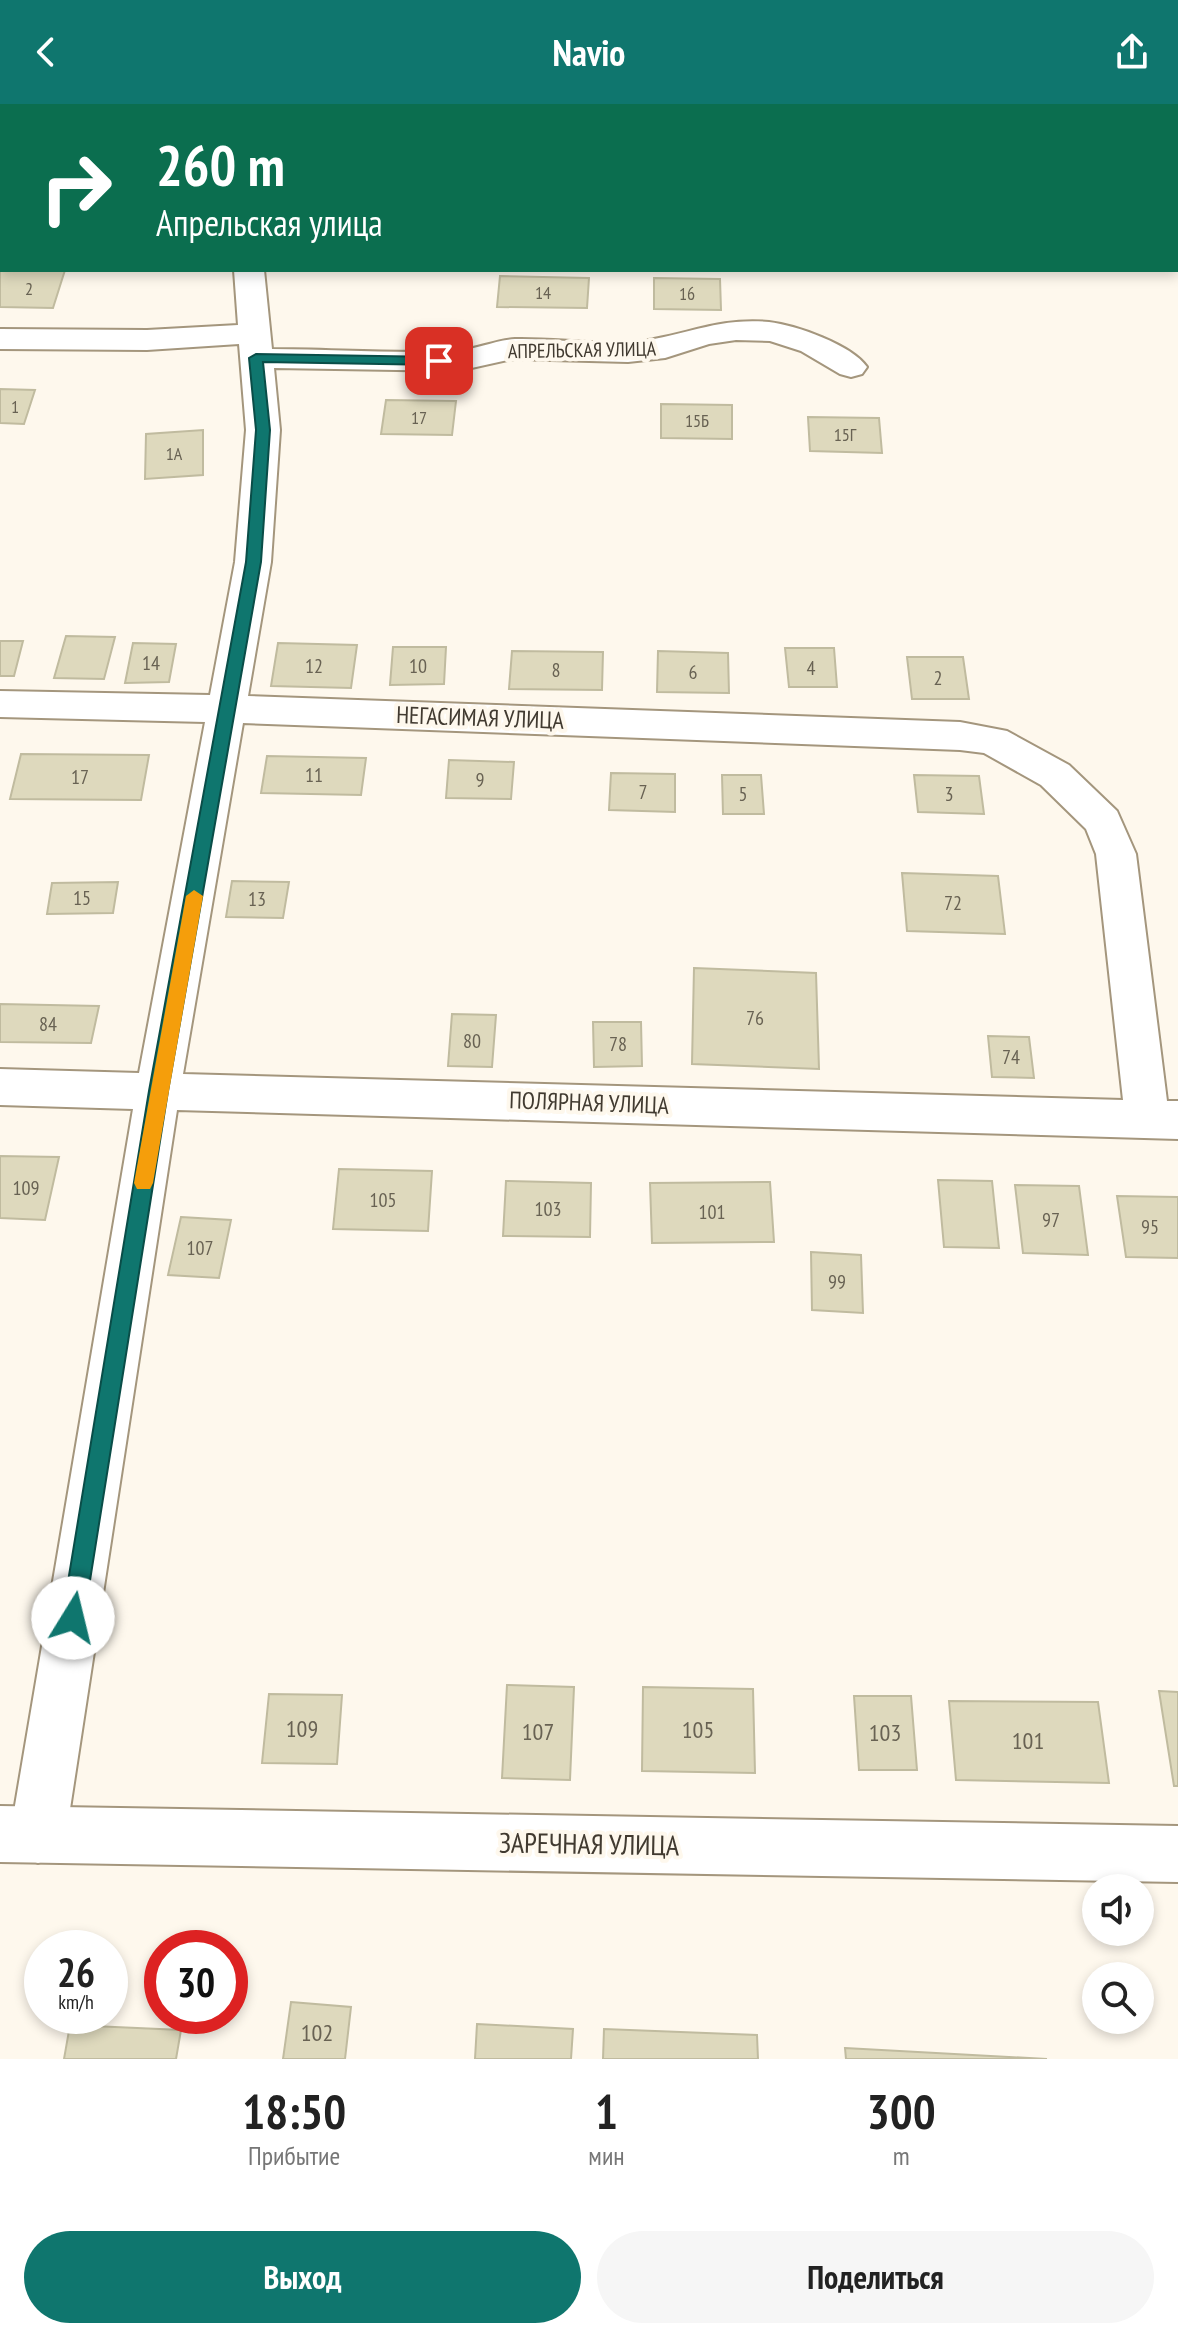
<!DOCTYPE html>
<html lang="ru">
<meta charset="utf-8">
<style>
:root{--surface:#fff;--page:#f6f6f6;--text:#222;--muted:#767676;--accent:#0f766e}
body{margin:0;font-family:"PT Sans Narrow",sans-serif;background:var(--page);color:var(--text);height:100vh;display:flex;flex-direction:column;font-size:30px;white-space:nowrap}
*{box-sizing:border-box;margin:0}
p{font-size:26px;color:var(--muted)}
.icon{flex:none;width:44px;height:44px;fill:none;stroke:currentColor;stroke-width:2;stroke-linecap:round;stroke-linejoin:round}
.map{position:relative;height:1955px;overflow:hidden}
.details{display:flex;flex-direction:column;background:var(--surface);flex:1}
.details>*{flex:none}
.hud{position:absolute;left:0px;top:0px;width:1178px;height:168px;box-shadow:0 4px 12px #0003;background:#0b6e4f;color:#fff;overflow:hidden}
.controls{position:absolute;left:1082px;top:1770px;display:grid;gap:16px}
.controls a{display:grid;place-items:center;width:72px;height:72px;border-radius:50%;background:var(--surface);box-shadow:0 4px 12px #0003;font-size:40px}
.speed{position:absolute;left:24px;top:1826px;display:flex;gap:16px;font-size:40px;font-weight:700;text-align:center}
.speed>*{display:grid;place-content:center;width:104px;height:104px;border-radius:50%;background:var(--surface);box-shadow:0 4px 12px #0003;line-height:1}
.speed small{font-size:20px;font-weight:400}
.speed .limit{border:12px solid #d22;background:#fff;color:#111}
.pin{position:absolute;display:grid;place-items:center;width:68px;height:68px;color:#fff;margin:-34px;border-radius:16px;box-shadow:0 4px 12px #0006}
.me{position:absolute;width:88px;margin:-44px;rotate:9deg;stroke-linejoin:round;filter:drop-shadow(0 0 6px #0008)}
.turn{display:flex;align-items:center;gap:28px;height:168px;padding:0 24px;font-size:36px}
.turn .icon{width:104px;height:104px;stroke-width:2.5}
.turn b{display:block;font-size:56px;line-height:68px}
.eta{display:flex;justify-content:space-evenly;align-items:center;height:136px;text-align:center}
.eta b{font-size:48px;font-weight:700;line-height:56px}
.primary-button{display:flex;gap:16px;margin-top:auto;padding:16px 24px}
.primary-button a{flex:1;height:92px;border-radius:48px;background:var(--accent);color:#fff;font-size:32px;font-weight:700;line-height:92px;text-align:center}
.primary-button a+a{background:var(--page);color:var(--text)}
header{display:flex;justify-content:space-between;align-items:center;height:104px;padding:0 24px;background:var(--accent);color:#fff;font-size:36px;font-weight:700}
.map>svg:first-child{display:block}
</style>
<header><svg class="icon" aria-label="back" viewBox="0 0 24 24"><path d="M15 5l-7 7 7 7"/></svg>Navio<svg class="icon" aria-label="share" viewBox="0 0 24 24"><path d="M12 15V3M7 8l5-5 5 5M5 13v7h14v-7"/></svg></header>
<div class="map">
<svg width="1178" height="1955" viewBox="0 0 1178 1955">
<rect width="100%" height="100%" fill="#fef8ed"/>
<g fill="#ded9bd" stroke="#c0bb9f" stroke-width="2">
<path d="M0 148 2 166H65L53 204 0 203Z"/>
<path d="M500 172 589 174 587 204 497 203Z"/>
<path d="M654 174 720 175 721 206 654 205Z"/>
<path d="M0 285 35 286 24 320 0 319Z"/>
<path d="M386 296 456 297 452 331 381 330Z"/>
<path d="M661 300 732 301V335L661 334Z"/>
<path d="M808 313 879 314 882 349 810 347Z"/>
<path d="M203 326V371L145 375 146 330Z"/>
<path d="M66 532 115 533 104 575 54 574Z"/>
<path d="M0 537H23L14 572H0Z"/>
<path d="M133 539 176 540 169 578 125 579Z"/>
<path d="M278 539 357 541 351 584 271 582Z"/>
<path d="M393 543H446L444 580 390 581Z"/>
<path d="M785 544H834L837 583H789Z"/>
<path d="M512 547 603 548 602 586 509 585Z"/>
<path d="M658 547 728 549 729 589 657 588Z"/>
<path d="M907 553H963L969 595H912Z"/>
<path d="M21 650 149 651 141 696 10 695Z"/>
<path d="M267 652 366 654 361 691 261 689Z"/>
<path d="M449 656 514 658 511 695 446 694Z"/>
<path d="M611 669 675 670V708L609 706Z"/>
<path d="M722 671H761L764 710H723Z"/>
<path d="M914 671 979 672 984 710 918 708Z"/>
<path d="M902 769 998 772 1005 830 907 827Z"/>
<path d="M232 777 289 778 283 814 226 813Z"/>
<path d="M118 778 113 809 47 810 52 779Z"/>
<path d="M694 864 816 869 819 965 692 960Z"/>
<path d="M0 900 99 902 91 939 0 938Z"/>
<path d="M452 910 496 911 492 963 448 962Z"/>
<path d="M593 918H641L642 962 594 963Z"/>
<path d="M988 932 1029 933 1034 974 992 973Z"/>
<path d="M0 1052 59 1053 45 1116 0 1114Z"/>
<path d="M339 1065 432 1067 428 1127 333 1125Z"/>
<path d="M938 1076 992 1077 999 1144 944 1143Z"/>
<path d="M506 1077 591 1079 590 1133 503 1132Z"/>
<path d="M770 1078 774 1138 652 1139 650 1079Z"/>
<path d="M1015 1081 1079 1082 1088 1151 1023 1149Z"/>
<path d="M1117 1092 1178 1093V1154L1126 1153Z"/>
<path d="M181 1113 231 1116 219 1174 168 1171Z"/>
<path d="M811 1148 861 1151 863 1209 812 1206Z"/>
<path d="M507 1581 574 1583 570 1676 502 1674Z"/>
<path d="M643 1583 753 1585 755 1669 642 1667Z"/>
<path d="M1159 1587 1178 1588V1682H1174Z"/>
<path d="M269 1590 342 1591 337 1660 262 1659Z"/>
<path d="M854 1592H911L917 1666H859Z"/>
<path d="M949 1597 1098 1598 1109 1679 956 1676Z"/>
<path d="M291 1898 351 1903 345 1955H283Z"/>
<path d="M477 1920 573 1925 571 1955H475Z"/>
<path d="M70 1921 181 1926 176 1955H64Z"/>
<path d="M604 1925 757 1931 758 1955H603Z"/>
<path d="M845 1944 1047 1955H846Z"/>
</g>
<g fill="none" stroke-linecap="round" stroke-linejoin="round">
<g stroke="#a4967d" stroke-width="4">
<g id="street">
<path d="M221 0H249L250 2H222Z"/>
<path d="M234 166H264L272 245C333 245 395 250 455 247 475 246 495 236 515 235 554 234 593 241 631 238 682 234 714 213 769 218 796 221 852 241 867 263L862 270 851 273 840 270 801 247 770 237 736 236 709 240 665 254 628 258 512 255 458 267 274 264 280 326 271 458 248 592 960 618 1007 627 1069 661 1117 707 1136 750 1167 997H1178V1035L177 1006 66 1731 58 1751 38 1759 18 1751 10 1731 133 1005 0 1001V965L139 969 205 618 0 613V587L210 591 235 458 246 326 239 240 147 246 0 245V225L147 226 238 221ZM243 619 960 646 984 649 1041 681 1086 725 1096 750 1123 996 183 970Z"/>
</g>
</g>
<g stroke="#a4967d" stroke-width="4">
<path id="secondary" d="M0 1702 1178 1722V1778L0 1758Z"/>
</g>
<use href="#street" fill="#fff" fill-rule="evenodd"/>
<use href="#secondary" fill="#fff" fill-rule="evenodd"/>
</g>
<path fill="#0f766e" stroke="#0a4d48" stroke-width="2" d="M256 250 439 253 446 257 439 261 263 258 270 326 261 458 168 987 84 1514 81 1522 73 1525 65 1522 62 1514 149 987 246 458 256 326 249 254Z"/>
<path fill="#f59e0b" d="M194 786 203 792 153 1079 150 1085H137L134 1079 186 792Z"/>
<g text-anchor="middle" stroke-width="8" stroke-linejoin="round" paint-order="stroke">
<g font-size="18" fill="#686253">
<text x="29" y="191">2</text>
<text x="543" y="195">14</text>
<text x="687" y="196">16</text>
<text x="15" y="309">1</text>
<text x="419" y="320">17</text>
<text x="697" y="323">15Б</text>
<text x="845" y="337">15Г</text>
<text x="174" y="356">1А</text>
</g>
<g font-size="20" fill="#413a30" stroke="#fef8ed">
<text transform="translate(582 246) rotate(-1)" y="7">АПРЕЛЬСКАЯ УЛИЦА</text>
</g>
<g font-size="20" fill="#686253">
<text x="151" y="566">14</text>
<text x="314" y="569">12</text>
<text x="418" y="569">10</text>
<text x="811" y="571">4</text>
<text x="556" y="573">8</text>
<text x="693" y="575">6</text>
<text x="938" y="581">2</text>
<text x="314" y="678">11</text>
<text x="80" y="680">17</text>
<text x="480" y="683">9</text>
<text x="643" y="695">7</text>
<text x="743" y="697">5</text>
<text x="949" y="697">3</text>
<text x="82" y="801">15</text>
<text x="257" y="802">13</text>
<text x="953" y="806">72</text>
<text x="755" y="921">76</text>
<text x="48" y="927">84</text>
<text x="472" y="944">80</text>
<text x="618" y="947">78</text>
<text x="1011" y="960">74</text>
<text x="26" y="1091">109</text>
<text x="383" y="1103">105</text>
<text x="548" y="1112">103</text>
<text x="712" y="1115">101</text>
<text x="1051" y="1123">97</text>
<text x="1150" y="1130">95</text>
<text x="200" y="1151">107</text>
<text x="837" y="1185">99</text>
</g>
<g font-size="24" fill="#413a30" stroke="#fef8ed">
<text transform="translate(480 614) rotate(2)" y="8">НЕГАСИМАЯ УЛИЦА</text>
<text transform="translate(589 999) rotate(2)" y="8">ПОЛЯРНАЯ УЛИЦА</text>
</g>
<g font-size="24" fill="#686253">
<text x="302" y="1633">109</text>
<text x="698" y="1634">105</text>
<text x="538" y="1636">107</text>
<text x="885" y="1637">103</text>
<text x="1028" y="1645">101</text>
<text x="317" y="1937">102</text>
</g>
<g font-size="28" fill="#413a30" stroke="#fef8ed">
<text transform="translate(589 1740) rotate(1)" y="10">ЗАРЕЧНАЯ УЛИЦА</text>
</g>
</g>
</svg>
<div class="controls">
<a><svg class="icon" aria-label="sound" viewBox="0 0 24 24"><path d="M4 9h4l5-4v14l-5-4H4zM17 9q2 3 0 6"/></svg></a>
<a><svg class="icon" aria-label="search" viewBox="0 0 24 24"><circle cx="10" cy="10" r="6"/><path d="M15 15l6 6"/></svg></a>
</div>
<div class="speed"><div>26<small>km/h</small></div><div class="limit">30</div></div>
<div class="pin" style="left:439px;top:257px;background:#d93025"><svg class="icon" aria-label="arrive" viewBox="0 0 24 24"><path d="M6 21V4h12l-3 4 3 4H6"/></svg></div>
<svg class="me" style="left:73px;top:1514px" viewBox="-20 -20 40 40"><circle r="19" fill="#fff"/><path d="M0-13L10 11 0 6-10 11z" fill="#0f766e"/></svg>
<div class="hud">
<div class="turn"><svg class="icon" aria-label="right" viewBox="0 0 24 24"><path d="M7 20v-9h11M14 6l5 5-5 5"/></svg><div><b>260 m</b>Апрельская улица</div></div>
</div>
</div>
<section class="details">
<div class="eta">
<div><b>18:50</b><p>Прибытие</p></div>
<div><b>1</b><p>мин</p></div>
<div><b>300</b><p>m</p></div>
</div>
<div class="primary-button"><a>Выход</a><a>Поделиться</a></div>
</section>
